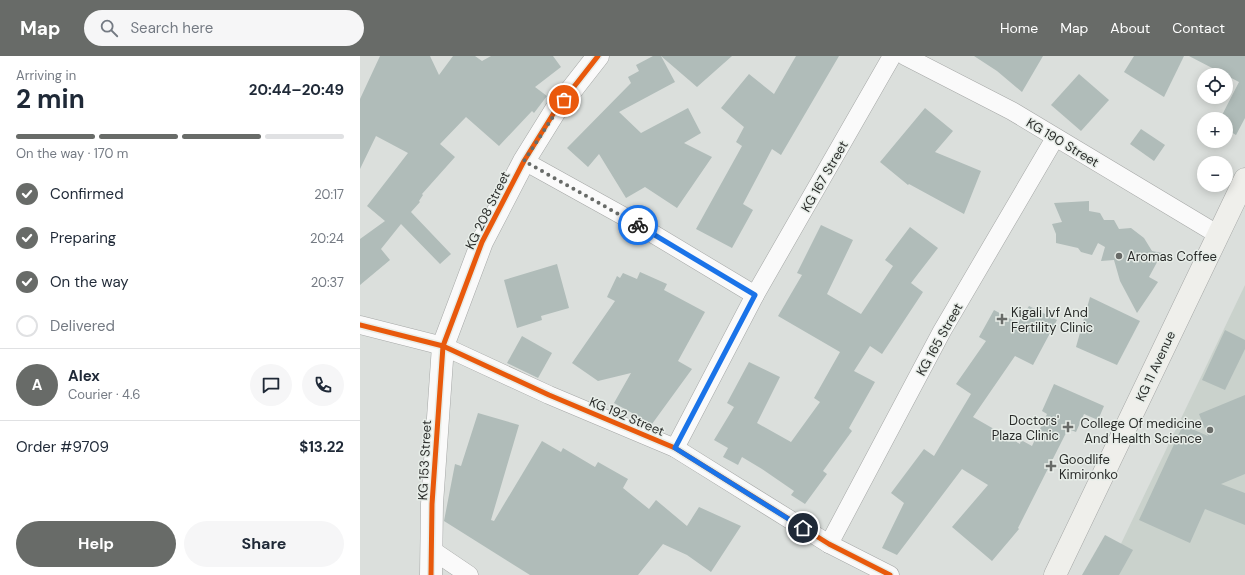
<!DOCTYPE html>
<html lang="en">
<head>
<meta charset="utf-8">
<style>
  :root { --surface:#fff; --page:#f6f6f7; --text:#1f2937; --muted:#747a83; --line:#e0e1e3; --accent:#686b68 }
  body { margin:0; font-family:"DM Sans",sans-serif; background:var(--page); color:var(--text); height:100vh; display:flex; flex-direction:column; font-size:15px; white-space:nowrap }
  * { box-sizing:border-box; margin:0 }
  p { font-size:13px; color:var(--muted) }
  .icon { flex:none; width:22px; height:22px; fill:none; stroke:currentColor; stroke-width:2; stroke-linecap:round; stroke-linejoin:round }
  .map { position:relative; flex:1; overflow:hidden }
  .side { display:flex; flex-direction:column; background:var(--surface); width:360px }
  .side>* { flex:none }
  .tools { position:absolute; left:837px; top:12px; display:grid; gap:8px }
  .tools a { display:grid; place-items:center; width:36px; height:36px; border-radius:50%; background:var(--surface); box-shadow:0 2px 10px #0003; font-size:20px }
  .pin { position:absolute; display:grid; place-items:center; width:34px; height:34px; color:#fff; margin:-17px; border:2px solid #fff; border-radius:50%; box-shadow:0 1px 4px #0007 }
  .courier { position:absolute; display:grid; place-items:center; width:40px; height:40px; margin:-20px; border:3px solid #1a73e8; border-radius:50%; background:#fff; color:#222; box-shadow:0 1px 5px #0007 }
  .headline em { font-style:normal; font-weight:700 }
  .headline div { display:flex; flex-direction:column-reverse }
  .headline { display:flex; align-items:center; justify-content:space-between; height:68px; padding:0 16px }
  h1 { font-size:26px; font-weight:700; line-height:30px }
  .bar { display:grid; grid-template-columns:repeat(4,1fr); gap:6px 4px; align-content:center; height:48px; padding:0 16px }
  .bar i { height:5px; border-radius:3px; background:var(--line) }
  .bar .active { background:var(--accent) }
  .bar p { grid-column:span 4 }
  .line { display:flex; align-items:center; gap:10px; padding:0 16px; border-top:1px solid var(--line) }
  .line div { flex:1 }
  .round { display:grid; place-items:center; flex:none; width:42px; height:42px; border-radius:21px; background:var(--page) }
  ol { padding:0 16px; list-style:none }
  li { display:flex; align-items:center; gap:12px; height:44px }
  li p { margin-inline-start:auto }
  li .icon { padding:4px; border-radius:50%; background:var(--accent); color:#fff; stroke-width:4 }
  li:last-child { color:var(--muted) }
  li i { width:22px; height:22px; border:2px solid var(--line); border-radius:50% }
  .button { display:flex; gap:8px; margin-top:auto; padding:8px 16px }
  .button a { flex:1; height:46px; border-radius:24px; background:var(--accent); color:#fff; font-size:16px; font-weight:700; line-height:46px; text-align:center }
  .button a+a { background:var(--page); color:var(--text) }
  header { display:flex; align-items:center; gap:24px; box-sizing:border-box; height:56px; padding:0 20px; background:var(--accent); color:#fff }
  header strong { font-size:19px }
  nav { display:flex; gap:22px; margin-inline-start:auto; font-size:14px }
  .search { width:280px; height:36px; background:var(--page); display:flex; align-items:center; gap:10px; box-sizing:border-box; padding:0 14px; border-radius:22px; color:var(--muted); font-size:15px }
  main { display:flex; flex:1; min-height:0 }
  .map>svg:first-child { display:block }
  .built { fill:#cad2cc }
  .building { fill:#b0bcb9 }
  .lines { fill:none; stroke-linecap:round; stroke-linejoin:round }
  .minor-casing { stroke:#a5a7a6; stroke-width:19 }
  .tertiary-casing { stroke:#a5a7a6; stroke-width:23 }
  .secondary-casing { stroke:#a5a7a6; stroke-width:23 }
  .minor { stroke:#fafafa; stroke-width:18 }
  .tertiary { stroke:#fafafa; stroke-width:22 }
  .secondary { stroke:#efefeb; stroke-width:22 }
  .cycleway-casing { stroke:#e7ede8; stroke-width:8 }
  .cycleway { stroke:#e8590c; stroke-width:5 }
  .done { stroke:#686b68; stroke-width:4; stroke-dasharray:0 7.2 }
  .route { stroke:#1a73e8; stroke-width:5 }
  .poi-dot { fill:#686b68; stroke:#e7ede8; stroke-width:1.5 }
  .labels { text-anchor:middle; stroke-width:3; stroke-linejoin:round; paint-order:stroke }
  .street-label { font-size:13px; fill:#2a2c2a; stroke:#e7ede8 }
  .poi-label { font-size:13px; fill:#2a2c2a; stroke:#e7ede8; text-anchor:start }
</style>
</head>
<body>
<header>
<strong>Map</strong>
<div class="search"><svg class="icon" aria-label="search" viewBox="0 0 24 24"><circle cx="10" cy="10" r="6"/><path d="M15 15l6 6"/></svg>Search here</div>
<nav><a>Home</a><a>Map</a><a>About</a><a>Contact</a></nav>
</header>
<main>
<section class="side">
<div class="headline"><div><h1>2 min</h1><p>Arriving in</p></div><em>20:44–20:49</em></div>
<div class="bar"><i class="active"></i><i class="active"></i><i class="active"></i><i></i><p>On the way · 170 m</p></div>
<ol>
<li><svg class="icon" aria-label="check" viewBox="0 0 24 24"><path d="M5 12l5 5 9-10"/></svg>Confirmed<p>20:17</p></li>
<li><svg class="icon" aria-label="check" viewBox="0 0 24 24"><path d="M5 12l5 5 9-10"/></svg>Preparing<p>20:24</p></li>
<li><svg class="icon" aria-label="check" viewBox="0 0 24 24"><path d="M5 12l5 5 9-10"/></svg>On the way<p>20:37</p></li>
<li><i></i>Delivered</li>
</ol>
<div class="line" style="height:72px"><b class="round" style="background:var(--accent);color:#fff">A</b><div><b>Alex</b><p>Courier · 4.6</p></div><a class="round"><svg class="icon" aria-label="chat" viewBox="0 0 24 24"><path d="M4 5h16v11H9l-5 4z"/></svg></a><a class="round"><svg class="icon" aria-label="phone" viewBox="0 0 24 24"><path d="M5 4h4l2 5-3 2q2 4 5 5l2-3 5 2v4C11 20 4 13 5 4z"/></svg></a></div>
<div class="line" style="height:52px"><div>Order #9709</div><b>$13.22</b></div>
<div class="button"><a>Help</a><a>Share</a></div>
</section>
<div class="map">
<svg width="885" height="519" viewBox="0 0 885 519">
  <rect width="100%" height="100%" fill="#dbdfdc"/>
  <polygon class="built" points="885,229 885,519 746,519"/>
  <g class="building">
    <polygon points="20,0 70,0 79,19 93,0 115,0 122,5 131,0 193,0 201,11 175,31 187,40 174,57 172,55 139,90 106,61 80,88 95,101 62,138 63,139 59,145 60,146 51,156 91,198 80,208 41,168 21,193 30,204 0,229 0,183 25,165 7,150 48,97 16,80 0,113 0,43"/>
    <polygon points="293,0 301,0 315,26 259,56 281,77 328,52 341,77 324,87 352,101 317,152 285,131 266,142 239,98 228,111 207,92 271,27 268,21 279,15 276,9"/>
    <polygon points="301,0 372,0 337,31"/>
    <polygon points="436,0 479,0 421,99 412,93 383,148 393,154 372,192 336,173 382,90 376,86 384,71 361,52 389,18 414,38"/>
    <polygon points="614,0 683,0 662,36 637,15"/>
    <polygon points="774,0 824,0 804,41 764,16"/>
    <polygon points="829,0 885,0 885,62 876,79 866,73 866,63 860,63 879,26"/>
    <polygon points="719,18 749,44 721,75 691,49"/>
    <polygon points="565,52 593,75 575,96 621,115 604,158 549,128 548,129 520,106"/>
    <polygon points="781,73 805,89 794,105 770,88"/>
    <polygon points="729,145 729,155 740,157 744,164 754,164 759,173 771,172 784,182 792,195 802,197 789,221 798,226 777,257 760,225 754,204 741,205 745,191 738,187 732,199 721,196 718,192 696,187 696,178 692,168 702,166 694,147"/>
    <polygon points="461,169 493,184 467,238 501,258 533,210 525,204 550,171 578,192 551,227 563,236 522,298 510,290 494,315 515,326 489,372 492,375 463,415 467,418 445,448 431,439 434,435 402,413 382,401 378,409 363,401 368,392 354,384 374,351 367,347 389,306 420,321 397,367 431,386 460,346 454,342 480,296 418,260 442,219 437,217"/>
    <polygon points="197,208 209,252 181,260 182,264 157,272 144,224"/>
    <polygon points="280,216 307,228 304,234 345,256 318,305 332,313 292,368 254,347 271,317 238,325 212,307 255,245 247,241 257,220 260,222 263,217 277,223"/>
    <polygon points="730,241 780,265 757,309 716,291"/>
    <polygon points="669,250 697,264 673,309 655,300 613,361 660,388 661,384 672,390 687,358 682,355 694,328 744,350 738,364 724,358 716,376 708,373 658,472 659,473 632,505 592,471 628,429 602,413 537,499 522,492 544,447 531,437 564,393 574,400 611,338 596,328 626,285 619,281 634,254 658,267"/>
    <polygon points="865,274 885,284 885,293 865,334 842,324"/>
    <polygon points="162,280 192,297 178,322 147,307"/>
    <polygon points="885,339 885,418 861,428 885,437 885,469 845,453 830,487 779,464 823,369 848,380 839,358"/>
    <polygon points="118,357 159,369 131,464 134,465 182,385 201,396 203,392 235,411 238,406 268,423 263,432 289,453 296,444 327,470 339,451 381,470 351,516 327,499 303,488 278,519 170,519 84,465 95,408 101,410"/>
    <polygon points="745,479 773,494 759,519 722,519"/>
  </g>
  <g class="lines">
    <g class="minor-casing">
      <g id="minor">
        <polyline points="545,0 652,55 857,178"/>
        <polyline points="164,105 265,161 395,239"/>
        <polyline points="0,269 83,290 189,339 315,392 469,488 530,519"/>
        <polyline points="315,392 395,239 532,0"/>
        <polyline points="469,488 582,275 695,82"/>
        <polyline points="72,494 109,519"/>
      </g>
    </g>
    <g class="tertiary-casing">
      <polyline id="tertiary" points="71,519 72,448 83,290 122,186 164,105 195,55 238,0"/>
    </g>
    <g class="secondary-casing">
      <polyline id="secondary" points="695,519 885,123"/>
    </g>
    <use href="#minor" class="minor"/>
    <use href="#tertiary" class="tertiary"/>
    <use href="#secondary" class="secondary"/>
    <g class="cycleway-casing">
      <g id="cycleway">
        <polyline points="0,269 83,290 189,339 315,392 469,488 530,519"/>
        <polyline points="71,519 72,448 83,290 122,186 164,105 195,55 238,0"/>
      </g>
    </g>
    <use href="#cycleway" class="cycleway"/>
  </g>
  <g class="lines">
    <polyline class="done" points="204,44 164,105 278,169"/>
    <polyline class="route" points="278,169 395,239 315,392 443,472"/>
  </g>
  <g class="poi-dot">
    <circle cx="759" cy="200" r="4"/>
    <path d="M640 257h4v4h4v4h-4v4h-4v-4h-4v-4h4z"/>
    <path d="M706 365h4v4h4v4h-4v4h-4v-4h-4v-4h4z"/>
    <circle cx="850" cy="374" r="4"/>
    <path d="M689 404h4v4h4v4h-4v4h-4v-4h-4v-4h4z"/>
  </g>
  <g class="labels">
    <g class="street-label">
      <text transform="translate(703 86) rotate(31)" y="5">KG 190 Street</text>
      <text transform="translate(464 120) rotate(-60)" y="5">KG 167 Street</text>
      <text transform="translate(127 154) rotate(-64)" y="5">KG 208 Street</text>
      <text transform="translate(579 283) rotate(-61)" y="5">KG 165 Street</text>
      <text transform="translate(795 310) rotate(-65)" y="5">KG 11 Avenue</text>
      <text transform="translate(267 360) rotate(23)" y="5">KG 192 Street</text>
      <text transform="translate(64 404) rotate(-87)" y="5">KG 153 Street</text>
    </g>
    <g class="poi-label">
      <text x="767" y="205">Aromas Coffee</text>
      <text x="651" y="261">Kigali Ivf And<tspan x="651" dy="15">Fertility Clinic</tspan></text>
      <text x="699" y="369" text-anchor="end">Doctors'<tspan x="699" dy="15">Plaza Clinic</tspan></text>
      <text x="842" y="372" text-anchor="end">College Of medicine<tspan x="842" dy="15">And Health Science</tspan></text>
      <text x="699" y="408">Goodlife<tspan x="699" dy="15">Kimironko</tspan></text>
    </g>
  </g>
</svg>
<div class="tools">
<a><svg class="icon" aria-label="locate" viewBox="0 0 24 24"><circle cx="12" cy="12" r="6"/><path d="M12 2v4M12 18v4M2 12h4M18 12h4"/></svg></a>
<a>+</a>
<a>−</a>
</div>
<div class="pin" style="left:204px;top:44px;background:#ea580c"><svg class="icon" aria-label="bag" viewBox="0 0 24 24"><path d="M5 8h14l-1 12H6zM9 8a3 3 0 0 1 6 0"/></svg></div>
<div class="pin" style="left:443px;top:472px;background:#1f2937"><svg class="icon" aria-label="home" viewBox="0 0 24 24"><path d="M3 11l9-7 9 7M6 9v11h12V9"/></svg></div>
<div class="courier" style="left:278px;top:169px"><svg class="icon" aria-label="bike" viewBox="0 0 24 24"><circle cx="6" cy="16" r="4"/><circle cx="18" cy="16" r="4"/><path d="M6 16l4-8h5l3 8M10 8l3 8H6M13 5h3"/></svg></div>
</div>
</main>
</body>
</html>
